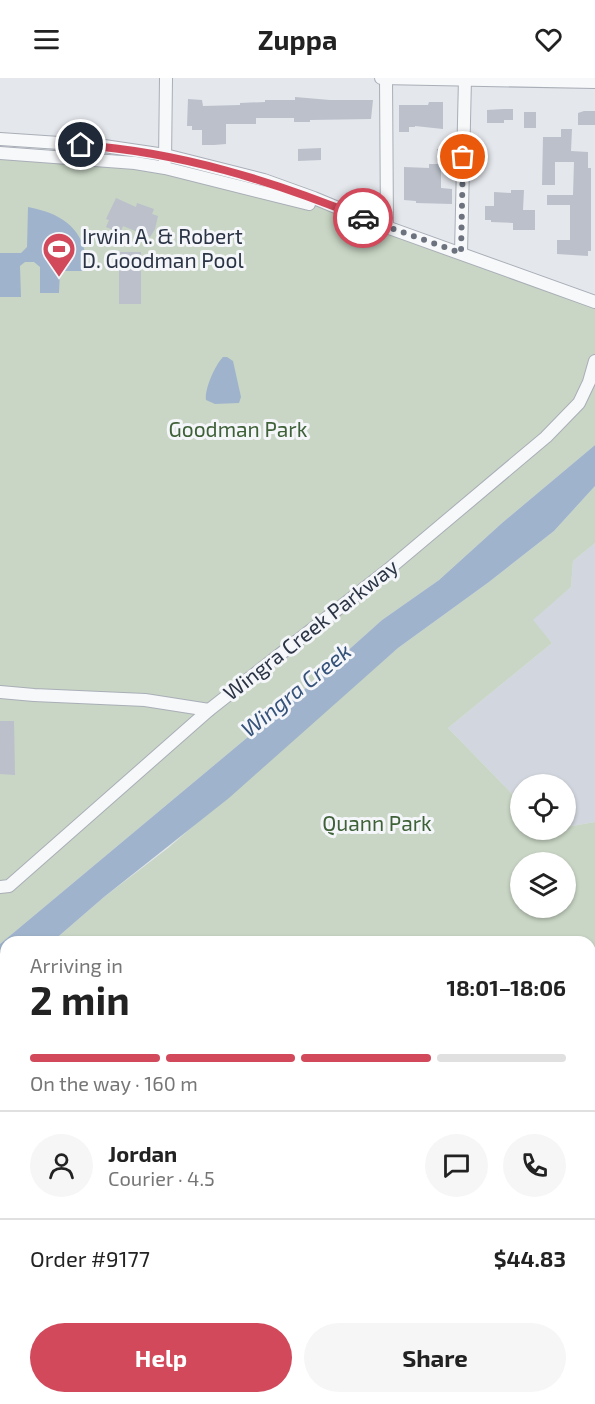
<!DOCTYPE html>
<html lang="en">
<head>
<meta charset="utf-8">
<style>
  :root { --surface:#fff; --page:#f6f6f6; --text:#222; --muted:#767676; --line:#e0e0e0; --accent:#d1495b }
  body { margin:0; font-family:"Exo 2",sans-serif; background:var(--page); color:var(--text); height:100vh; display:flex; flex-direction:column; font-size:22px; white-space:nowrap }
  * { box-sizing:border-box; margin:0 }
  p { font-size:20px; color:var(--muted) }
  .icon { flex:none; width:33px; height:33px; fill:none; stroke:currentColor; stroke-width:2; stroke-linecap:round; stroke-linejoin:round }
  .map { position:relative; flex:1; overflow:hidden }
  .sheet { position:absolute; left:0px; top:858px; width:596px; height:468px; display:flex; flex-direction:column; background:var(--surface); border-radius:18px 18px 0 0; box-shadow:0 2px 4px #0004 }
  .sheet>* { flex:none }
  .controls { position:absolute; left:510px; top:696px; display:grid; gap:12px }
  .controls a { display:grid; place-items:center; width:66px; height:66px; border-radius:50%; background:var(--surface); box-shadow:0 2px 4px #0004; font-size:30px }
  .pin { position:absolute; display:grid; place-items:center; width:51px; height:51px; color:#fff; margin:-26px; border:3px solid #fff; border-radius:50%; box-shadow:0 2px 6px #0007 }
  .courier { position:absolute; display:grid; place-items:center; width:60px; height:60px; margin:-30px; border:4px solid #d1495b; border-radius:50%; background:#fff; color:#222; box-shadow:0 2px 8px #0007 }
  .headline em { font-style:normal; font-weight:700 }
  .headline div { display:flex; flex-direction:column-reverse }
  .headline { display:flex; align-items:center; justify-content:space-between; height:102px; padding:0 30px }
  h1 { font-size:39px; font-weight:700; line-height:45px }
  .bar { display:grid; grid-template-columns:repeat(4,1fr); gap:9px 6px; align-content:center; height:72px; padding:0 30px }
  .bar i { height:8px; border-radius:4px; background:var(--line) }
  .bar .current { background:var(--accent) }
  .bar p { grid-column:span 4 }
  .line { display:flex; align-items:center; gap:15px; padding:0 30px; border-top:2px solid var(--line) }
  .line div { flex:1 }
  .round { display:grid; place-items:center; flex:none; width:63px; height:63px; border-radius:32px; background:var(--page) }
  .primary-button { display:flex; gap:12px; margin-top:auto; padding:12px 30px }
  .primary-button a { flex:1; height:69px; border-radius:36px; background:var(--accent); color:#fff; font-size:24px; font-weight:700; line-height:69px; text-align:center }
  .primary-button a+a { background:var(--page); color:var(--text) }
  header { display:flex; justify-content:space-between; align-items:center; height:78px; padding:0 30px; background:var(--surface); font-size:27px; font-weight:700 }
  .map>svg:first-child { display:block }
  .built { fill:#d2d6de }
  .green { fill:#c9d6c5; fill-rule:evenodd }
  .water { fill:#9fb4cc }
  .lines { fill:none; stroke-linecap:round; stroke-linejoin:round }
  .stream { stroke:#9fb4cc; stroke-width:4 }
  .building { fill:#bbc0ca }
  .minor-casing { stroke:#a9aeb7; stroke-width:14 }
  .minor { stroke:#f7f8fa; stroke-width:12 }
  .done { stroke:#6c737f; stroke-width:6; stroke-dasharray:0 10.8 }
  .route { stroke:#d1495b; stroke-width:8 }
  .labels { text-anchor:middle; stroke-width:6; stroke-linejoin:round; paint-order:stroke }
  .poi-label { font-size:21px; fill:#2b3445; stroke:#f4f6f9; text-anchor:start }
  .park-label { font-size:21px; fill:#3f6138; stroke:#f4f6f9 }
  .street-label { font-size:21px; fill:#2b3445; stroke:#f4f6f9 }
  .water-label { font-size:22px; font-style:italic; fill:#34527a; stroke:#f4f6f9 }
</style>
</head>
<body>
<header><svg class="icon" aria-label="menu" viewBox="0 0 24 24"><path d="M4 6h16M4 12h16M4 18h16"/></svg>Zuppa<svg class="icon" aria-label="heart" viewBox="0 0 24 24"><path d="M12 20l-8-8c-3-5 5-10 8-4 3-6 11-1 8 4z"/></svg></header>
<div class="map">
<svg width="595" height="1326" viewBox="0 0 595 1326">
  <rect width="100%" height="100%" fill="#e4e7ec"/>
  <polygon class="built" points="595,465 595,744 566,749 566,706 520,706 520,724 448,650 552,565 532,542 571,509 573,483"/>
  <g class="green">
    <polygon points="0,75 135,85 284,119 367,142 595,224 595,367 502,445 439,502 382,542 297,618 0,866"/>
    <path d="M595 408V465L573 483 571 509 533 542 552 565 448 650 520 724V752H566V749L595 744V1183L590 1185V864H52L104 819 168 770 398 570 489 504 554 453ZM520 784H566V830H520Z"/>
    <polygon points="6,904 6,1320 423,1320 419,1326 0,1326 0,909"/>
    <polygon points="595,1215 595,1326 461,1326 467,1320 590,1320 590,1218"/>
  </g>
  <g class="water">
    <path d="M28 129C65 136 87 153 87 193H60L59 215H40V189L34 184H25L20 188 21 219H0V175H21L27 169Z"/>
    <path d="M223 279H227L233 283 241 319 239 325 215 326 206 322C204 312 215 287 223 279Z"/>
    <polygon points="595,367 595,408 554,453 489,504 398,570 229,720 104,819 52,864 6,864 6,904 0,909 0,866 297,618 382,542 439,502 502,445"/>
  </g>
  <g class="lines">
    <polyline class="stream" points="593,1321 590,1298 595,1272"/>
  </g>
  <g class="building">
    <polygon points="295,19 330,22 373,22 371,41 310,42 310,44 294,44 294,40 256,40 256,46 226,46 226,66 214,67 202,67 202,52 192,52 192,48 187,48 188,21 202,22 203,28 240,27 240,25 265,24 265,22 295,22"/>
    <polygon points="429,24 443,24 443,51 415,48 415,49 409,49 409,54 399,54 399,27 428,27"/>
    <polygon points="504,31 513,31 513,42 504,42 504,45 487,45 487,32"/>
    <polygon points="584,33 595,33 595,47 578,47 578,35"/>
    <rect x="524" y="34" width="12" height="16"/>
    <polygon points="561,51 572,51 571,73 588,74 588,90 591,90 591,173 588,173 588,178 557,176 557,162 570,162 570,127 547,127 547,117 573,117 574,84 555,84 555,107 542,107 543,59 561,59"/>
    <polygon points="321,70 321,82 298,83 298,71"/>
    <polygon points="437,71 449,71 449,84 437,83"/>
    <polygon points="429,86 441,86 441,110 452,111 452,126 416,125 416,123 404,122 404,89 429,90"/>
    <polygon points="511,112 524,112 523,132 535,132 535,152 513,152 513,145 491,144 491,142 485,142 485,128 494,128 494,114 511,115"/>
    <polygon points="116,120 136,129 137,125 154,131 152,136 158,138 155,151 150,159 123,148 120,155 106,149 109,142 106,141"/>
    <rect x="119" y="174" width="22" height="52"/>
    <polygon points="0,643 14,643 15,697 0,696"/>
  </g>
  <g class="lines">
    <g class="minor-casing">
      <g id="minor">
        <polyline points="381,0 595,4"/>
        <polyline points="386,0 387,149"/>
        <polyline points="0,61 104,68 165,77 264,102 314,120 367,142 595,224"/>
        <polyline points="0,75 135,85 165,90 309,126"/>
        <polyline points="165,83 166,0"/>
        <polyline points="461,175 465,0"/>
        <polyline points="0,614 34,617 145,622 209,632"/>
        <polyline points="0,809 9,808 209,632 389,491 546,359 579,325 589,304 595,283"/>
        <polyline points="590,1213 595,1210"/>
        <polyline points="496,1320 500,1326"/>
        <polyline points="208,1324 208,1326"/>
        <polyline points="456,1326 461,1320"/>
      </g>
    </g>
    <use href="#minor" class="minor"/>
  </g>
  <g class="lines">
    <polyline class="done" points="363,140 461,175 463,79"/>
    <path class="route" d="M81 67C179 74 273 103 363 140"/>
  </g>
  <defs>
    <g id="stadium-pin" transform="scale(1.725)"><path d="M0 17L-7.5 6A9.5 9.5 0 1 1 7.5 6Z" fill="#d1495b" stroke="#f4f6f9"/><path d="M0-5a6.5 5 0 1 0 0 10a6.5 5 0 1 0 0-10ZM-3.5-1.8h7v3.6h-7Z" fill="#fff"/></g>
  </defs>
  <g fill-rule="evenodd">
    <use href="#stadium-pin" x="59" y="171"/>
  </g>
  <g class="labels">
    <g class="poi-label">
      <text x="82" y="166">Irwin A. &amp; Robert<tspan x="82" dy="24">D. Goodman Pool</tspan></text>
    </g>
    <g class="park-label">
      <text x="238" y="359">Goodman Park</text>
      <text x="377" y="753">Quann Park</text>
    </g>
    <g class="street-label">
      <text transform="translate(311 552) rotate(-38)" y="7">Wingra Creek Parkway</text>
    </g>
    <g class="water-label">
      <text transform="translate(296 612) rotate(-39)" y="8">Wingra Creek</text>
    </g>
  </g>
</svg>
<div class="controls">
<a><svg class="icon" aria-label="locate" viewBox="0 0 24 24"><circle cx="12" cy="12" r="6"/><path d="M12 2v4M12 18v4M2 12h4M18 12h4"/></svg></a>
<a><svg class="icon" aria-label="layers" viewBox="0 0 24 24"><path d="M12 4l9 5-9 5-9-5zM3 14l9 5 9-5"/></svg></a>
</div>
<div class="pin" style="left:463px;top:79px;background:#ea580c"><svg class="icon" aria-label="bag" viewBox="0 0 24 24"><path d="M5 8h14l-1 12H6zM9 8a3 3 0 0 1 6 0"/></svg></div>
<div class="pin" style="left:81px;top:67px;background:#1f2937"><svg class="icon" aria-label="home" viewBox="0 0 24 24"><path d="M3 11l9-7 9 7M6 9v11h12V9"/></svg></div>
<div class="courier" style="left:363px;top:140px"><svg class="icon" aria-label="car" viewBox="0 0 24 24"><path d="M5 17H2v-5l4-1 3-4h7l3 4 3 1v5h-3M9 17h6M6 11h13"/><circle cx="7" cy="17" r="2"/><circle cx="17" cy="17" r="2"/></svg></div>
<section class="sheet">
<div class="headline"><div><h1>2 min</h1><p>Arriving in</p></div><em>18:01–18:06</em></div>
<div class="bar"><i class="current"></i><i class="current"></i><i class="current"></i><i></i><p>On the way · 160 m</p></div>
<div class="line" style="height:108px"><a class="round"><svg class="icon" aria-label="person" viewBox="0 0 24 24"><circle cx="12" cy="8" r="4"/><path d="M4 21q1-7 8-7t8 7"/></svg></a><div><b>Jordan</b><p>Courier · 4.5</p></div><a class="round"><svg class="icon" aria-label="chat" viewBox="0 0 24 24"><path d="M4 5h16v11H9l-5 4z"/></svg></a><a class="round"><svg class="icon" aria-label="phone" viewBox="0 0 24 24"><path d="M5 4h4l2 5-3 2q2 4 5 5l2-3 5 2v4C11 20 4 13 5 4z"/></svg></a></div>
<div class="line" style="height:78px"><div>Order #9177</div><b>$44.83</b></div>
<div class="primary-button"><a>Help</a><a>Share</a></div>
</section>
</div>
</body>
</html>
